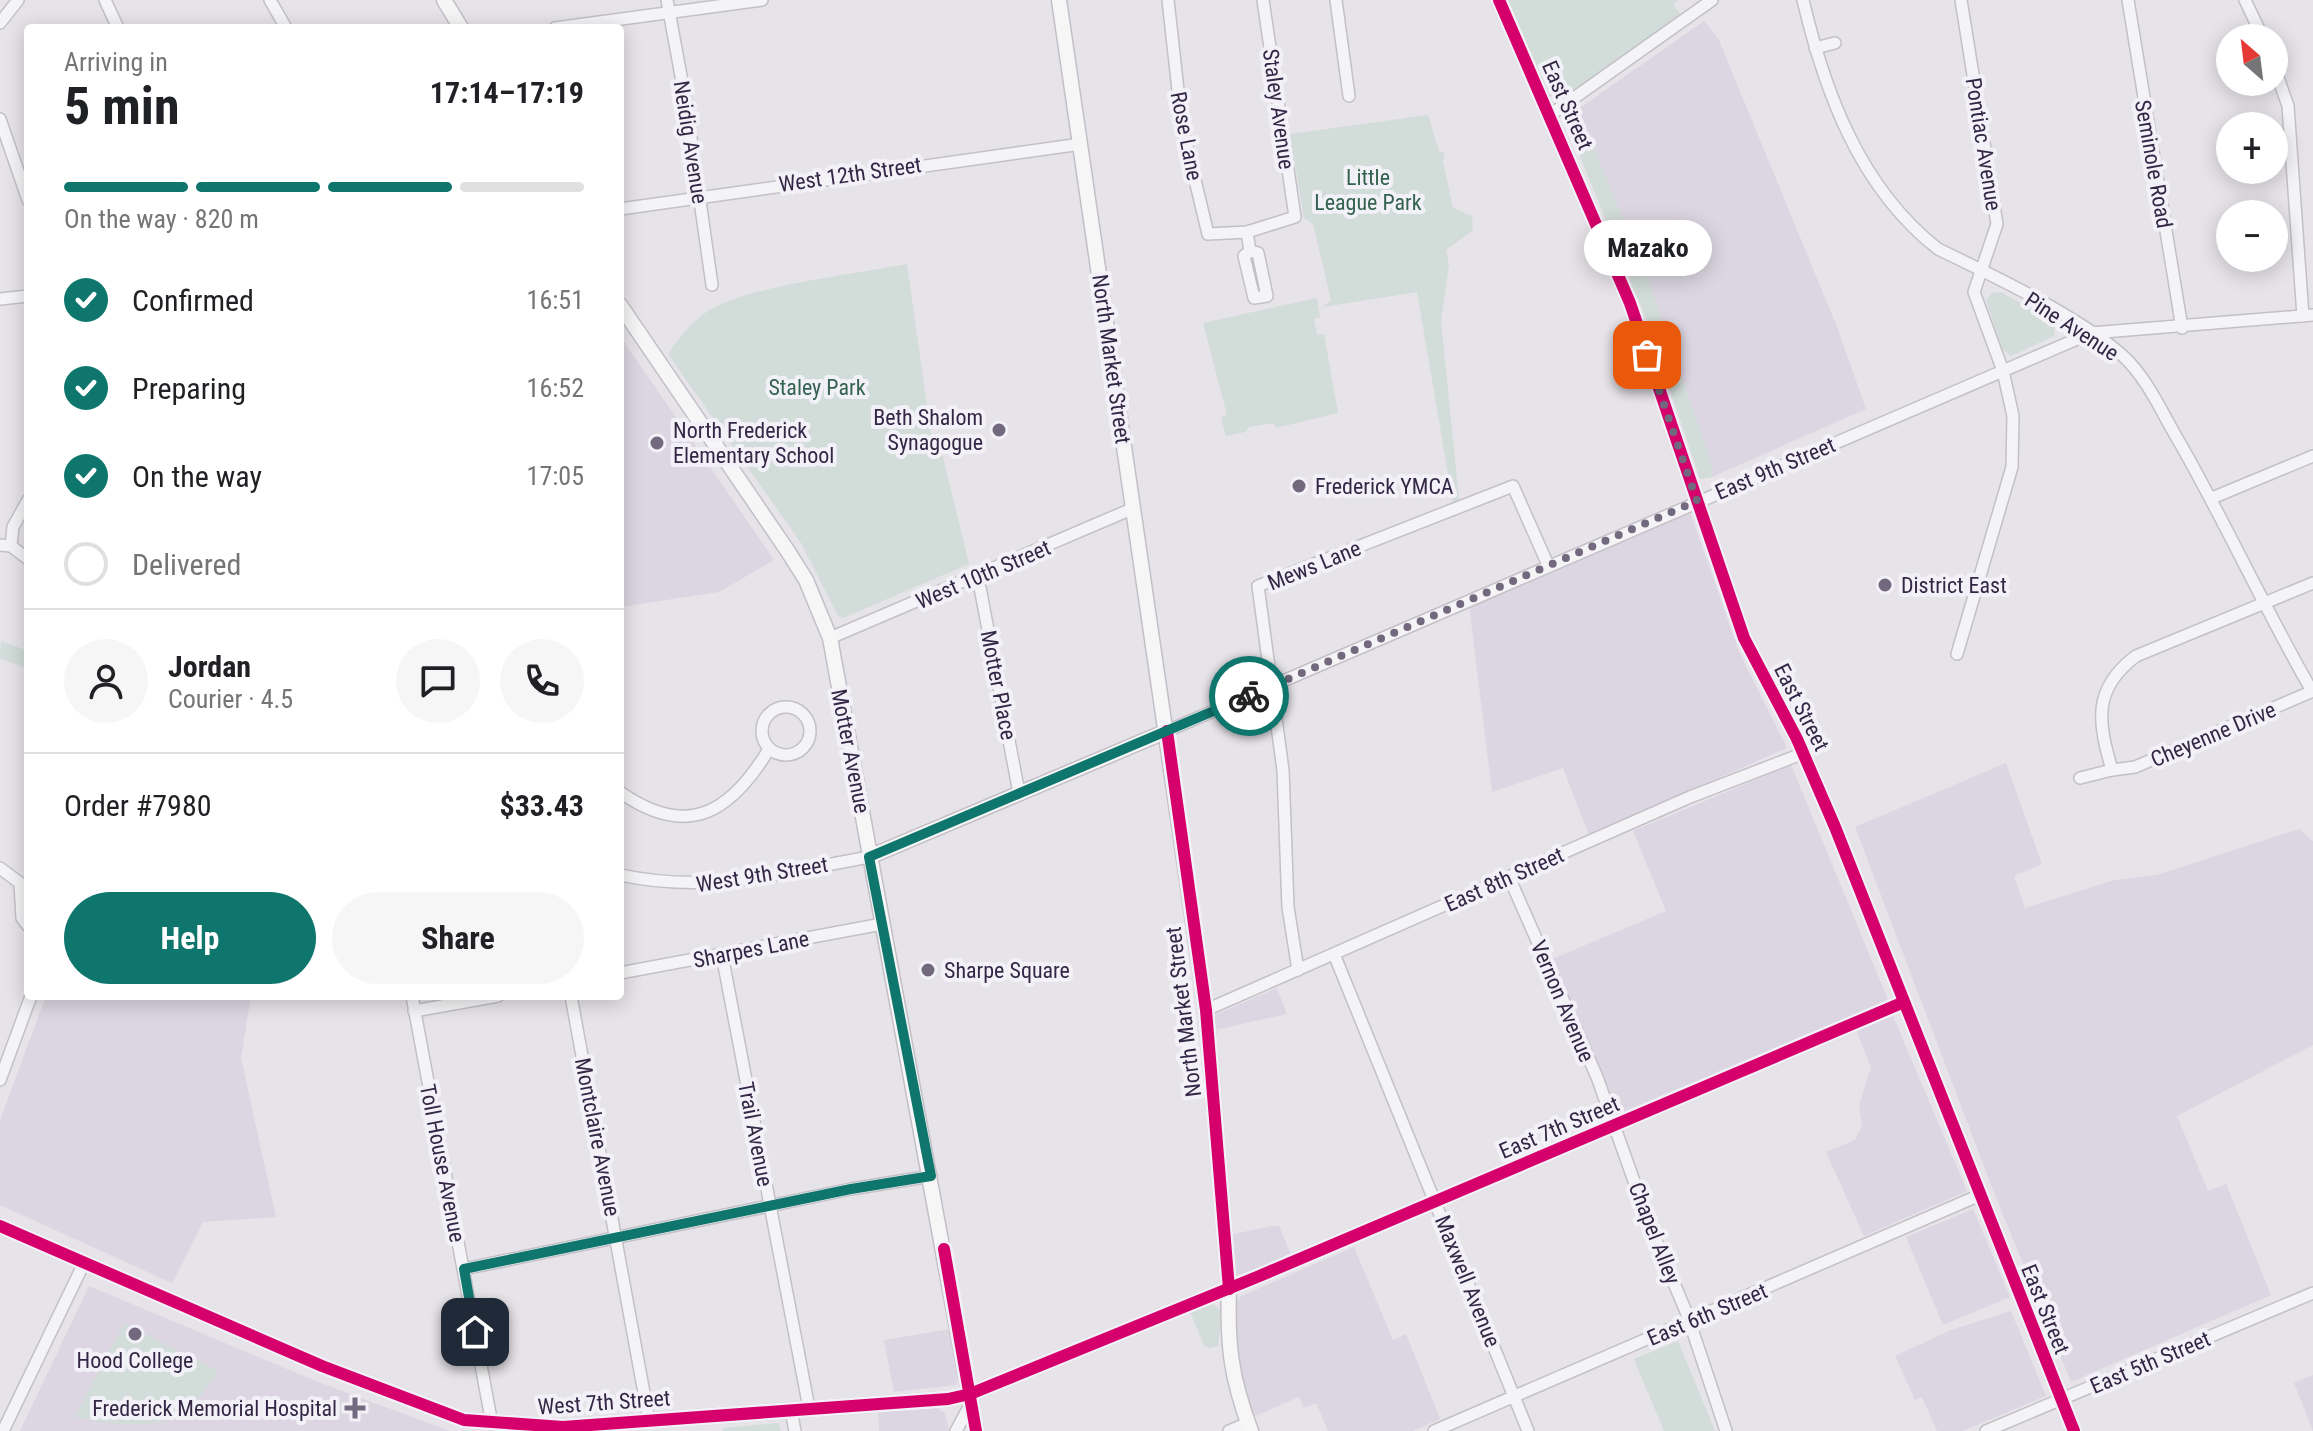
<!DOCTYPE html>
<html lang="en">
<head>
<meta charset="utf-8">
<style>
  :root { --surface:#fff; --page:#f6f6f6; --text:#202124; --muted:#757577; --line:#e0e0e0; --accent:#0f766e }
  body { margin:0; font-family:"Roboto Condensed",sans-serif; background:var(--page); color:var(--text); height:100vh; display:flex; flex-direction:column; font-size:30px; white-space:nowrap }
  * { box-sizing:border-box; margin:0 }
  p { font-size:26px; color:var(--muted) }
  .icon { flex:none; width:44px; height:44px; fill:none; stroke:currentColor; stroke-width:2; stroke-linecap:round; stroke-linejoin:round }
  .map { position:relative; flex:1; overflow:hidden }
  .sheet { position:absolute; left:24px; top:24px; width:600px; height:976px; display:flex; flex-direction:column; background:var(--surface); border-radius:8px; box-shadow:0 4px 20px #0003 }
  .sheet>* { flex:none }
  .needle { width:52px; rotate:332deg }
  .tools { position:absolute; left:2216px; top:24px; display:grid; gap:16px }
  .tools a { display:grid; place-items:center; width:72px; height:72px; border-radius:50%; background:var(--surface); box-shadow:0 4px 20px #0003; font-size:40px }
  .pin { position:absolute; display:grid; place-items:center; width:68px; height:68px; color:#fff; margin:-34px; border-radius:16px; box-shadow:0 4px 12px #0006 }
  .courier { position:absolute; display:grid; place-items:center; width:80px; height:80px; margin:-40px; border:6px solid #0f766e; border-radius:50%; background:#fff; color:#222; box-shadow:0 2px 10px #0007 }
  .bubble { position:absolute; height:56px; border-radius:28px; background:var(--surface); box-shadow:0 4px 20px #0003; font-size:26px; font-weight:700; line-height:56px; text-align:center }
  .overview em { font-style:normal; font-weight:700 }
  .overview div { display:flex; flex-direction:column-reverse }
  .overview { display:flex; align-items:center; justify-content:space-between; height:136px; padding:0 40px }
  h1 { font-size:52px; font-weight:700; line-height:60px }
  .bar { display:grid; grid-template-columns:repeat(4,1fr); gap:12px 8px; align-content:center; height:96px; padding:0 40px }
  .bar i { height:10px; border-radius:6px; background:var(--line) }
  .bar .selected { background:var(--accent) }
  .bar p { grid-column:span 4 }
  .line { display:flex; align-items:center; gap:20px; padding:0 40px; border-top:2px solid var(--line) }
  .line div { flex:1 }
  .round { display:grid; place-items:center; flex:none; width:84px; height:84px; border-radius:42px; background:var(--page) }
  ol { padding:0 40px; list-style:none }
  li { display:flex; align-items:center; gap:24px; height:88px }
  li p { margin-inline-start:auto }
  li .icon { padding:8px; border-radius:50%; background:var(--accent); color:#fff; stroke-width:4 }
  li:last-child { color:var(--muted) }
  li i { width:44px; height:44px; border:4px solid var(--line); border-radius:50% }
  .action { display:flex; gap:16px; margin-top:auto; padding:16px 40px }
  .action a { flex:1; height:92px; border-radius:48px; background:var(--accent); color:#fff; font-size:32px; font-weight:700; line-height:92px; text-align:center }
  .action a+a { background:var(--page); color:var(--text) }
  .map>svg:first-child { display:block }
  .built { fill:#dbd6e1 }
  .green { fill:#d2dcd9 }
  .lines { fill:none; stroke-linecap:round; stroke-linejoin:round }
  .minor-casing { stroke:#c3c0c7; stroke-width:14 }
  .major-casing { stroke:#c2bfc7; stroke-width:17 }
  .minor { stroke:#f4f3f5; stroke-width:11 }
  .major { stroke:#f7f6f7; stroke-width:14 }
  .cycleway-casing { stroke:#f3f1f8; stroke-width:17 }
  .cycleway { stroke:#d6006c; stroke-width:12 }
  .done { stroke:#72697e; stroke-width:8; stroke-dasharray:0 14.4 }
  .route { stroke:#0f766e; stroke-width:10 }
  .poi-dot { fill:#72697e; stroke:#f3f1f8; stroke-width:3 }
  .labels { text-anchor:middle; stroke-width:8; stroke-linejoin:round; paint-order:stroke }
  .street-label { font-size:22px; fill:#332745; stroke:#f3f1f8 }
  .park-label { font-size:22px; fill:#33624e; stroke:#f3f1f8 }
  .poi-label { font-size:22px; fill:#332745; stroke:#f3f1f8; text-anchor:start }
</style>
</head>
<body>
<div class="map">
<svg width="2313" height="1431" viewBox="0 0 2313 1431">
  <rect width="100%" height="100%" fill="#e6e3e9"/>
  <g class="built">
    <polygon points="1704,21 1718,38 1837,327 1866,409 1712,477 1713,467 1649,283 1580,114 1574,112"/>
    <polygon points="620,336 774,560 719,592 620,607"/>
    <polygon points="1690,512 1739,652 1787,748 1589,835 1563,768 1492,792 1469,605"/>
    <polygon points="2006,763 2042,864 2014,876 2025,908 2115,880 2157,875 2299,829 2313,841 2313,1045 2177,1116 2208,1191 2226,1184 2271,1295 2071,1382 1993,1190 1855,827"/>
    <polygon points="1791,765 1889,1002 1614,1115 1550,960 1666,911 1633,831"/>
    <polygon points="1277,988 1287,1014 1215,1030 1215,1015"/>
    <polygon points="46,996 251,996 241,1058 276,1217 203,1222 172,1283 0,1205 0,1120"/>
    <polygon points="1893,1016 1967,1191 1864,1236 1826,1152 1855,1140 1862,1126 1859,1106 1871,1067 1856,1030"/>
    <polygon points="1973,1209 2010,1297 1943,1325 1906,1237"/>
    <polygon points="1272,1226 1279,1226 1292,1257 1238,1282 1231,1276 1229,1235"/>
    <polygon points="1354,1247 1393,1340 1406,1334 1440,1419 1413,1431 1328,1431 1316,1403 1304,1408 1299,1397 1253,1417 1239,1369 1235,1304 1241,1296"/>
    <polygon points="89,1286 318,1382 450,1431 20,1431"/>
    <polygon points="2011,1311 2046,1396 1963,1431 1937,1431 1922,1397 1915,1400 1895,1356 1951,1330"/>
    <polygon points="950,1329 958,1376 956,1385 894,1392 884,1340"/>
    <polygon points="2313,1375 2313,1431 2294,1383"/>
    <polygon points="936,1408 945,1413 949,1431 879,1431 878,1412"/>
  </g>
  <g class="green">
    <polygon points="1503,0 1679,0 1673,4 1686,22 1571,101 1557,100 1546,94"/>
    <polygon points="1574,112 1580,114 1649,283 1713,467 1712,477 1700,479 1646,319 1566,122 1568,115"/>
    <polygon points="1428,115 1439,151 1445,153 1443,161 1453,208 1472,216 1473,230 1446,250 1449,265 1441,321 1459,499 1453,503 1417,292 1323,307 1331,300 1313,224 1304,218 1290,134"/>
    <path d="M907 264 933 448 941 449 969 564 843 618 838 616 801 543 668 354C678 339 690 324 705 313 744 286 856 274 907 264Z"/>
    <polygon points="2001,292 2055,323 2054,336 2011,356 2002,349 1986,300 1992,293"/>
    <polygon points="1317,298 1320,317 1314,319 1317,335 1324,334 1338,413 1276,428 1274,423 1249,427 1245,432 1226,436 1221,417 1227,415 1203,323"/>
    <polygon points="1,641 28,651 28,669 0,658"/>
    <polygon points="1209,1301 1222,1312 1218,1346 1209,1348 1204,1345 1189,1309"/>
    <path d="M124 1323 218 1371C184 1431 143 1431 75 1417Z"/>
    <polygon points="1678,1341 1715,1431 1664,1431 1634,1359"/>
    <polygon points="779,1423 781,1431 723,1431 723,1428"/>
  </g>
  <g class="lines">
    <g class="minor-casing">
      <g id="minor">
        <polyline points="105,0 118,28"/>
        <polyline points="270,0 286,28"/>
        <polyline points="667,0 686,103 712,285"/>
        <polyline points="1168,0 1182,126 1208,234 1247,232 1295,217 1263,0"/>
        <polyline points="1336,0 1349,96"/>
        <path d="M1803 0C1825 93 1860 188 1938 249 1992 275 2080 317 2123 356 2147 378 2161 411 2177 438 2225 521 2264 608 2312 691"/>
        <polyline points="2128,0 2182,328"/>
        <polyline points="2245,0 2263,38"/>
        <polyline points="0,23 18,0"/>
        <polyline points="555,28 762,0"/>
        <polyline points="1815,48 1835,43"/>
        <polyline points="2274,66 2288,106 2303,316"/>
        <polyline points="1550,115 1712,0"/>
        <polyline points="0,119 28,200"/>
        <polyline points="620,209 1081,144"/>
        <polyline points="1247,232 1250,251 1244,256 1254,298 1267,296 1258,253 1250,251"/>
        <polyline points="0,299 28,296"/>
        <polyline points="2212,498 2313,456"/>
        <polyline points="0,545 11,546 28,559"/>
        <polyline points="11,546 13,527 28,500"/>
        <polyline points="978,577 1019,793"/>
        <path d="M2313 583 2136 656C2092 689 2098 722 2112 770L2135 767 2313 691"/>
        <polyline points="830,638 1134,508"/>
        <polyline points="1957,654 2012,467 2013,416 2003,371 1974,292 1997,224 1961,0"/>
        <circle cx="786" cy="731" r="24"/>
        <polyline points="1167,731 2091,333 2313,315"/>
        <polyline points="2080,778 2112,770"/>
        <path d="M620 792C688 840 731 812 769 749"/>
        <polyline points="0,868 20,883 22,918 28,926"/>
        <path d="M620 875C711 894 780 873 869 857"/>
        <polyline points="1509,877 1597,1077 1651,1229 1687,1314 1726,1431"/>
        <polyline points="1334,954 1528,1431"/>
        <polyline points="722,955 809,1408"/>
        <polyline points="1298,970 1288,907 1283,770 1258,586 1513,486 1548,565"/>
        <polyline points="620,973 882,924"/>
        <polyline points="412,996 492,1424"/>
        <polyline points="571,996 649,1420"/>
        <polyline points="1206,1010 1690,797 1804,753"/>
        <polyline points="414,1011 498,996"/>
        <polyline points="0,1080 31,996"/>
        <polyline points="464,1269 851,1189 931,1176"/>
        <polyline points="791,1410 795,1431"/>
        <polyline points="3,1431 85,1261"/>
        <polyline points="956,1431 971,1403"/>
        <polyline points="1229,1431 1248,1423"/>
        <polyline points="1434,1431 1980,1195"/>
        <polyline points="1986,1431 2313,1293"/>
      </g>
    </g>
    <g class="major-casing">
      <g id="major">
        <polyline points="444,0 461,28"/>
        <path d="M1059 0 1206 1010 1229 1289C1227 1345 1231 1378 1251 1431"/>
        <polyline points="1499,0 1630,303 1744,638 1797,739 1835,827 2074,1431"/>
        <polyline points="620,305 787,550 806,580 830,638 976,1431"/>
        <polyline points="869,857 1167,731"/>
        <polyline points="0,1226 322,1366 464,1420 563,1427 948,1399 970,1394 1257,1277 1904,1002"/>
      </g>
    </g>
    <use href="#minor" class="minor"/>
    <use href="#major" class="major"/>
    <g class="cycleway-casing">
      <g id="cycleway">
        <polyline points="1499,0 1630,303 1744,638 1797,739 1835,827 2074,1431"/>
        <polyline points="1167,731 1206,1010 1229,1289"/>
        <polyline points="0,1226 322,1366 464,1420 563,1427 948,1399 970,1394 1257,1277 1904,1002"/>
        <polyline points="944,1249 976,1431"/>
      </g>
    </g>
    <use href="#cycleway" class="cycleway"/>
  </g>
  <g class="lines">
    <polyline class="done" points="1249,696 1697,501 1647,355"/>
    <polyline class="route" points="475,1332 464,1269 851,1189 931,1176 869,857 1249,696"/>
  </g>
  <g class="poi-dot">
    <circle cx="999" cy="430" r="8"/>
    <circle cx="657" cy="443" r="8"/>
    <circle cx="1299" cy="486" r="8"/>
    <circle cx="1885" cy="585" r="8"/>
    <circle cx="928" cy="970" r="8"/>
    <circle cx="135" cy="1334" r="8"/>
    <path d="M351 1396h8v8h8v8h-8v8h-8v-8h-8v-8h8z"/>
  </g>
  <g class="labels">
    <g class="street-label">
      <text transform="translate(1568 105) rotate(66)" y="8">East Street</text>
      <text transform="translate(1279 109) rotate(82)" y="8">Staley Avenue</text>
      <text transform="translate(1187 136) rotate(79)" y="8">Rose Lane</text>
      <text transform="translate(691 142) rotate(81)" y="8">Neidig Avenue</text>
      <text transform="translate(1984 144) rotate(81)" y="8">Pontiac Avenue</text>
      <text transform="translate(2154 164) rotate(80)" y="8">Seminole Road</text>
      <text transform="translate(850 174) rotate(-8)" y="8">West 12th Street</text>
      <text transform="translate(2072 326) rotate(33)" y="8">Pine Avenue</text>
      <text transform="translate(1112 359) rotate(82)" y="8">North Market Street</text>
      <text transform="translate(1775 468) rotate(-23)" y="8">East 9th Street</text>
      <text transform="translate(1314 565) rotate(-22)" y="8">Mews Lane</text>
      <text transform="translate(983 574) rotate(-23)" y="8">West 10th Street</text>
      <text transform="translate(999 685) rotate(79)" y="8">Motter Place</text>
      <text transform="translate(1802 707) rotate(63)" y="8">East Street</text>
      <text transform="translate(2213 734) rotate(-23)" y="8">Cheyenne Drive</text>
      <text transform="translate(851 751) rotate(79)" y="8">Motter Avenue</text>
      <text transform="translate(762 874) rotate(-9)" y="8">West 9th Street</text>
      <text transform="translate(1504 879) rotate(-24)" y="8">East 8th Street</text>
      <text transform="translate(751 949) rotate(-11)" y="8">Sharpes Lane</text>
      <text transform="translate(1563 1001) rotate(67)" y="8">Vernon Avenue</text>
      <text transform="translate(1183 1012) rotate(-97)" y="8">North Market Street</text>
      <text transform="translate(1559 1127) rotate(-23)" y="8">East 7th Street</text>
      <text transform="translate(756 1134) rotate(79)" y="8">Trail Avenue</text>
      <text transform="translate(598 1137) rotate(79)" y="8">Montclaire Avenue</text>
      <text transform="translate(443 1163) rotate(79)" y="8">Toll House Avenue</text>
      <text transform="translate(1655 1233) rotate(69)" y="8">Chapel Alley</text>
      <text transform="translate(1468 1281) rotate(68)" y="8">Maxwell Avenue</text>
      <text transform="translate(2046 1309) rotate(68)" y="8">East Street</text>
      <text transform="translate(1707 1314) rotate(-23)" y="8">East 6th Street</text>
      <text transform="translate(2150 1362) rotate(-23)" y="8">East 5th Street</text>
      <text transform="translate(604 1402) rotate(-4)" y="8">West 7th Street</text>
    </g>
    <g class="park-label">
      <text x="1368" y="185">Little<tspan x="1368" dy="25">League Park</tspan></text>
      <text x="817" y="395">Staley Park</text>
    </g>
    <g class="poi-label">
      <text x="983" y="425" text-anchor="end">Beth Shalom<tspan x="983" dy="25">Synagogue</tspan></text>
      <text x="673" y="438">North Frederick<tspan x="673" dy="25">Elementary School</tspan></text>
      <text x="1315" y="494">Frederick YMCA</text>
      <text x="1901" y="593">District East</text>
      <text x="944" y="978">Sharpe Square</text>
      <text x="135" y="1368" text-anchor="middle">Hood College</text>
      <text x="337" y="1416" text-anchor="end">Frederick Memorial Hospital</text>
    </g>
  </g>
</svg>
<div class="tools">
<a><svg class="needle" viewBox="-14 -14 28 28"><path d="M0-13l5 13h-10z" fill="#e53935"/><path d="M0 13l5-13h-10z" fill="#757577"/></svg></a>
<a>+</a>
<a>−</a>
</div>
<div class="pin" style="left:1647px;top:355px;background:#ea580c"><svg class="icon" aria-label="bag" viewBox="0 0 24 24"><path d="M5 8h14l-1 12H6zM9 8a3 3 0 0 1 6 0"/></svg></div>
<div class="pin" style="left:475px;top:1332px;background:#1f2937"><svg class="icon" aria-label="home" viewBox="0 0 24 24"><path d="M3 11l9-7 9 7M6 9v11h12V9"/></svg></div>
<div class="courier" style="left:1249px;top:696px"><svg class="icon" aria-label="bike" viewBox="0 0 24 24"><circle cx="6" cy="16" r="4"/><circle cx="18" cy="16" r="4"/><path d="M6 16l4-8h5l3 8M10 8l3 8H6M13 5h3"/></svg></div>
<div class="bubble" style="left:1584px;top:220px;width:128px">Mazako</div>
<section class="sheet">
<div class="overview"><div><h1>5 min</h1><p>Arriving in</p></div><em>17:14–17:19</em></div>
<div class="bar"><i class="selected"></i><i class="selected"></i><i class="selected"></i><i></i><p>On the way · 820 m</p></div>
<ol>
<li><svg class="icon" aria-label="check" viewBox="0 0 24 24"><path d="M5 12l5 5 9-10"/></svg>Confirmed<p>16:51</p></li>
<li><svg class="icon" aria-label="check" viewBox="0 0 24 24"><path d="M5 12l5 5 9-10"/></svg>Preparing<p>16:52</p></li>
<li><svg class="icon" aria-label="check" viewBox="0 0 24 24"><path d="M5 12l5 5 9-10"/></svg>On the way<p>17:05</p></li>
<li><i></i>Delivered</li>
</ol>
<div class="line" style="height:144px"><a class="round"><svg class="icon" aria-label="person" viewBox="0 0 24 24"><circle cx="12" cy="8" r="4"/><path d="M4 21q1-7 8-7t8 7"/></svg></a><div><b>Jordan</b><p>Courier · 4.5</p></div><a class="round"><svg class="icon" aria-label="chat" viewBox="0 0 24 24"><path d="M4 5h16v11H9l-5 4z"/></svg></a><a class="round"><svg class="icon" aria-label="phone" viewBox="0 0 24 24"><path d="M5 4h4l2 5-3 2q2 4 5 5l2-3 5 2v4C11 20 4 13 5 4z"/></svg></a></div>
<div class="line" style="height:104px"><div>Order #7980</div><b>$33.43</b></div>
<div class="action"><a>Help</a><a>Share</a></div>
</section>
</div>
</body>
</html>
